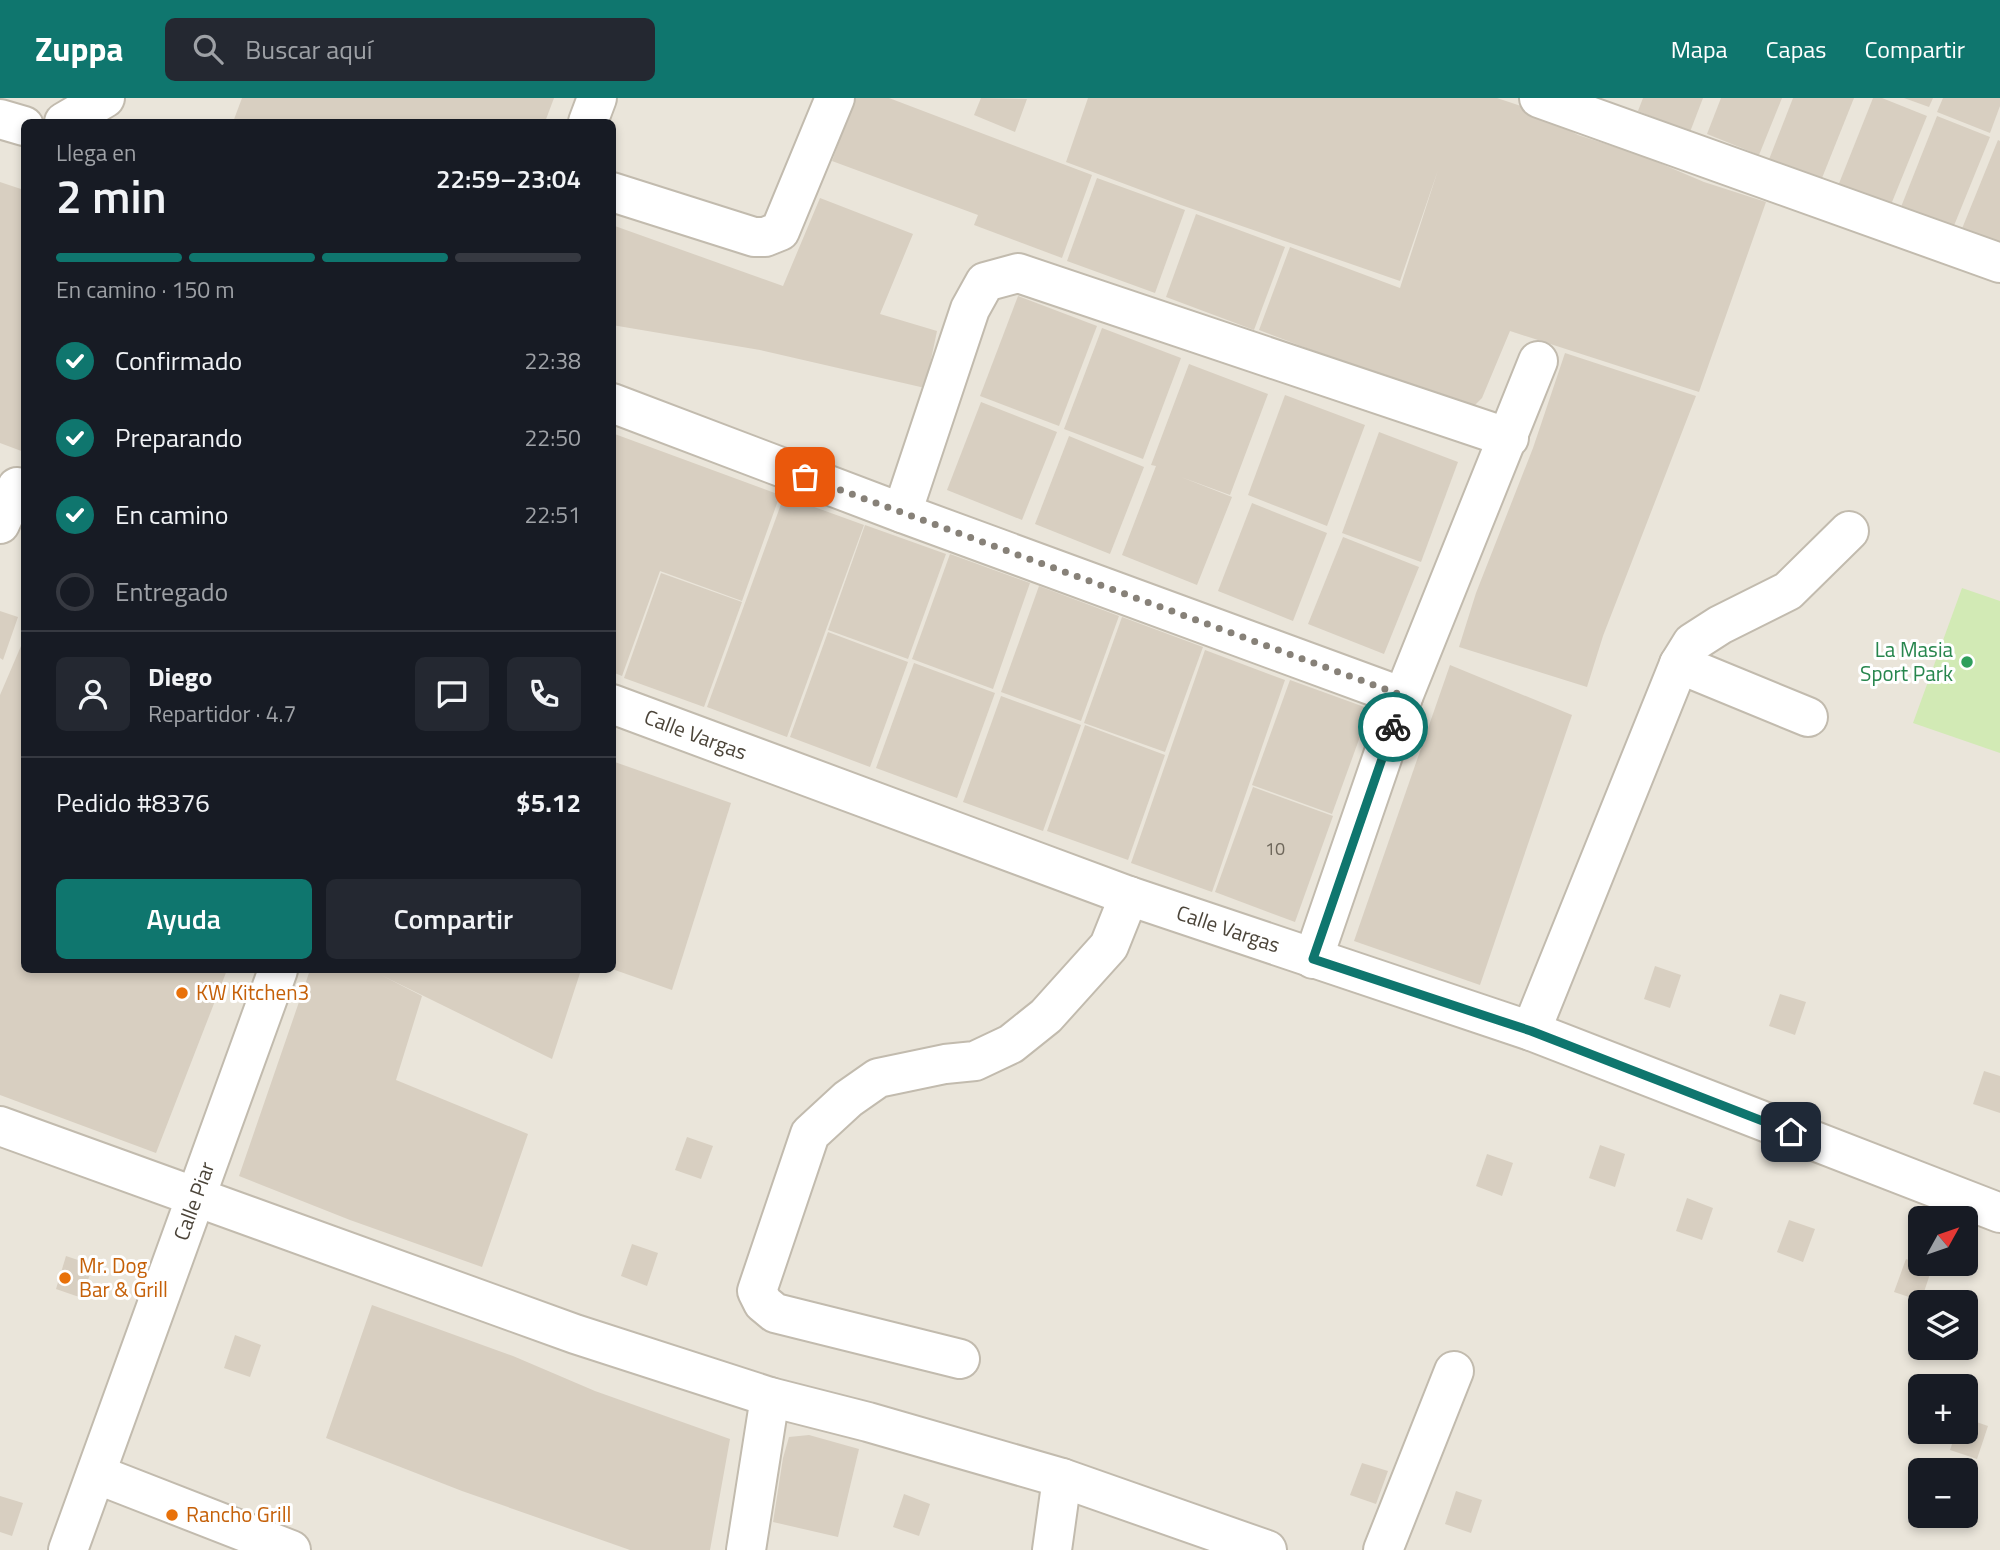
<!DOCTYPE html>
<html lang="es">
<head>
<meta charset="utf-8">
<style>
  :root { --surface:#171b24; --page:#242831; --text:#f1f3f6; --muted:#9ea1a6; --line:#363941; --accent:#0f766e }
  body { margin:0; font-family:"Titillium Web",sans-serif; background:var(--page); color:var(--text); height:100vh; display:flex; flex-direction:column; font-size:26px; white-space:nowrap }
  * { box-sizing:border-box; margin:0 }
  p { font-size:23px; color:var(--muted) }
  .icon { flex:none; width:38px; height:38px; fill:none; stroke:currentColor; stroke-width:2; stroke-linecap:round; stroke-linejoin:round }
  .map { position:relative; flex:1; overflow:hidden }
  .side { position:absolute; left:21px; top:21px; width:595px; height:854px; display:flex; flex-direction:column; background:var(--surface); border-radius:10px; box-shadow:0 4px 10px #0003 }
  .side>* { flex:none }
  .needle { width:46px; rotate:50deg }
  .fabs { position:absolute; left:1908px; top:1108px; display:grid; gap:14px }
  .fabs a { display:grid; place-items:center; width:70px; height:70px; border-radius:10px; background:var(--surface); box-shadow:0 4px 10px #0003; font-size:35px }
  .pin { position:absolute; display:grid; place-items:center; width:60px; height:60px; color:#fff; margin:-30px; border-radius:14px; box-shadow:0 4px 10px #0006 }
  .courier { position:absolute; display:grid; place-items:center; width:70px; height:70px; margin:-35px; border:5px solid #0f766e; border-radius:50%; background:#fff; color:#222; box-shadow:0 2px 9px #0007 }
  .headline em { font-style:normal; font-weight:600 }
  .headline div { display:flex; flex-direction:column-reverse }
  .headline { display:flex; align-items:center; justify-content:space-between; height:119px; padding:0 35px }
  h1 { font-size:46px; font-weight:600; line-height:52px }
  .bar { display:grid; grid-template-columns:repeat(4,1fr); gap:10px 7px; align-content:center; height:84px; padding:0 35px }
  .bar i { height:9px; border-radius:5px; background:var(--line) }
  .bar .selected { background:var(--accent) }
  .bar p { grid-column:span 4 }
  .line { display:flex; align-items:center; gap:18px; padding:0 35px; border-top:2px solid var(--line) }
  .line div { flex:1 }
  .round { display:grid; place-items:center; flex:none; width:74px; height:74px; border-radius:10px; background:var(--page) }
  ol { padding:0 35px; list-style:none }
  li { display:flex; align-items:center; gap:21px; height:77px }
  li p { margin-inline-start:auto }
  li .icon { padding:7px; border-radius:50%; background:var(--accent); color:#fff; stroke-width:4 }
  li:last-child { color:var(--muted) }
  li i { width:38px; height:38px; border:4px solid var(--line); border-radius:50% }
  .button { display:flex; gap:14px; margin-top:auto; padding:14px 35px }
  .button a { flex:1; height:80px; border-radius:10px; background:var(--accent); color:#fff; font-size:28px; font-weight:600; line-height:80px; text-align:center }
  .button a+a { background:var(--page); color:var(--text) }
  header { display:flex; align-items:center; gap:42px; box-sizing:border-box; height:98px; padding:0 35px; background:var(--accent); color:#fff }
  header strong { font-size:33px }
  nav { display:flex; gap:38px; margin-inline-start:auto; font-size:24px }
  .search { width:490px; height:63px; background:var(--page); display:flex; align-items:center; gap:18px; box-sizing:border-box; padding:0 24px; border-radius:10px; color:var(--muted); font-size:26px }
  .map>svg:first-child { display:block }
  .residential { fill:#eae5da; fill-rule:evenodd }
  .green { fill:#d2eab5 }
  .building { fill:#d8cfc1 }
  .lines { fill:none; stroke-linecap:round; stroke-linejoin:round }
  .minor-casing { stroke:#c2bbae; stroke-width:42 }
  .minor { stroke:#fff; stroke-width:38 }
  .done { stroke:#878178; stroke-width:7; stroke-dasharray:0 12.6 }
  .route { stroke:#0f766e; stroke-width:9 }
  .leisure-dot { fill:#2e9e5b; stroke:#fff; stroke-width:2.5 }
  .food-dot { fill:#e8710a; stroke:#fff; stroke-width:2.5 }
  .labels { text-anchor:middle; stroke-width:6; stroke-linejoin:round; paint-order:stroke }
  .number-label { font-size:18px; fill:#6e675b }
  .leisure-label { font-size:21px; fill:#27864d; stroke:#fff; text-anchor:end }
  .street-label { font-size:21px; fill:#4b4439; stroke:#fff }
  .food-label { font-size:21px; fill:#c56008; stroke:#fff; text-anchor:start }
</style>
</head>
<body>
<header>
<strong>Zuppa</strong>
<div class="search"><svg class="icon" aria-label="search" viewBox="0 0 24 24"><circle cx="10" cy="10" r="6"/><path d="M15 15l6 6"/></svg>Buscar aquí</div>
<nav><a>Mapa</a><a>Capas</a><a>Compartir</a></nav>
</header>
<div class="map">
<svg width="2000" height="1452" viewBox="0 0 2000 1452">
  <rect width="100%" height="100%" fill="#f6f3ec"/>
  <path class="residential" d="M0 0H2000V1452H0ZM24 24H612V872H24ZM1920 1120H1965V1166H1920ZM1920 1204H1965V1250H1920ZM1920 1288H1965V1334H1920ZM1920 1372H1965V1418H1920Z"/>
  <polygon class="green" points="1962,490 2000,503 2000,655 1913,625"/>
  <g class="building">
    <polygon points="242,0 554,0 545,24 233,24"/>
    <polygon points="855,0 889,0 1092,77 1062,160 974,127 978,117 832,63"/>
    <polygon points="981,0 1027,1 1015,34 974,17"/>
    <polygon points="1088,0 1497,0 1521,8 1578,37 1643,58 1704,84 1766,104 1699,294 1510,233 1482,300 1474,308 1462,309 1259,232 1290,149 1400,190 1438,72 1400,183 1181,107 1066,64"/>
    <polygon points="1643,0 1703,0 1690,34 1638,13"/>
    <polygon points="1721,0 1782,0 1759,57 1707,36"/>
    <polygon points="1793,0 1854,0 1820,85 1768,64"/>
    <polygon points="1873,0 1882,0 1927,18 1890,109 1838,88"/>
    <polygon points="1904,0 1933,0 1929,9"/>
    <polygon points="1943,0 2000,0 2000,8 1990,35 1937,14"/>
    <polygon points="1937,18 1990,39 1953,130 1901,109"/>
    <polygon points="1998,42 2000,43 2000,149 1961,133"/>
    <polygon points="1097,80 1185,112 1155,195 1067,163"/>
    <polygon points="0,84 24,92 24,354 0,345"/>
    <polygon points="820,100 913,136 880,216 937,233 925,290 760,252 612,227 612,127 783,188"/>
    <polygon points="1196,116 1285,149 1254,232 1166,199"/>
    <polygon points="1018,198 1097,228 1059,328 980,298"/>
    <polygon points="1102,230 1181,260 1143,361 1064,331"/>
    <polygon points="1565,255 1696,298 1603,538 1587,589 1459,549 1476,495 1533,350"/>
    <polygon points="1189,266 1268,296 1230,397 1181,379 1232,399 1197,487 1122,457 1156,368 1151,367"/>
    <polygon points="1285,297 1365,327 1327,428 1248,397"/>
    <polygon points="981,304 1057,334 1022,422 947,392"/>
    <polygon points="1379,334 1458,364 1421,464 1342,435"/>
    <polygon points="612,335 780,397 742,503 660,473 622,578 612,574"/>
    <polygon points="1069,338 1144,369 1110,456 1035,426"/>
    <polygon points="784,398 864,427 787,639 707,609"/>
    <polygon points="1252,405 1327,435 1293,523 1218,493"/>
    <polygon points="865,427 946,456 908,561 828,532"/>
    <polygon points="1343,439 1419,469 1384,556 1308,526"/>
    <polygon points="950,456 1030,485 993,591 912,561"/>
    <polygon points="661,475 742,504 704,609 624,580"/>
    <polygon points="1039,488 1119,518 1081,623 1001,594"/>
    <polygon points="0,513 18,519 3,562 0,560"/>
    <polygon points="1122,519 1203,549 1165,654 1084,625"/>
    <polygon points="828,534 908,564 870,669 790,639"/>
    <polygon points="24,541 24,872 227,872 156,1055 0,997 0,597"/>
    <polygon points="1205,552 1285,582 1212,794 1131,765"/>
    <polygon points="914,565 995,595 957,700 876,670"/>
    <polygon points="1450,567 1572,617 1480,887 1354,843"/>
    <polygon points="1290,582 1370,611 1332,716 1252,687"/>
    <polygon points="1001,598 1081,627 1043,733 963,704"/>
    <polygon points="1085,627 1165,657 1128,762 1047,733"/>
    <polygon points="612,663 731,705 672,892 612,871"/>
    <polygon points="1253,689 1333,718 1295,824 1215,794"/>
    <polygon points="1655,868 1681,877 1670,910 1644,901"/>
    <polygon points="310,872 581,872 552,961 381,877 422,898 396,982 528,1036 482,1169 350,1122 239,1078"/>
    <polygon points="1780,896 1806,904 1795,937 1769,928"/>
    <polygon points="1984,973 2000,978 2000,1015 1973,1006"/>
    <polygon points="687,1039 713,1048 701,1081 675,1072"/>
    <polygon points="1600,1047 1625,1056 1615,1089 1589,1080"/>
    <polygon points="1487,1056 1513,1065 1502,1098 1476,1088"/>
    <polygon points="1687,1100 1713,1110 1702,1142 1676,1133"/>
    <polygon points="1789,1122 1815,1131 1803,1164 1777,1154"/>
    <polygon points="632,1146 658,1155 647,1188 621,1178"/>
    <polygon points="66,1158 93,1167 82,1200 56,1191"/>
    <polygon points="1906,1161 1932,1170 1921,1203 1894,1194"/>
    <polygon points="372,1207 513,1258 595,1293 730,1341 710,1452 630,1452 462,1393 326,1340"/>
    <polygon points="235,1237 261,1247 250,1279 224,1270"/>
    <polygon points="1965,1320 1988,1328 1977,1361 1950,1352 1956,1334 1965,1334"/>
    <polygon points="809,1337 859,1351 838,1439 773,1424 783,1360 789,1339"/>
    <polygon points="1362,1365 1388,1373 1376,1406 1350,1397"/>
    <polygon points="1456,1393 1482,1402 1471,1435 1445,1426"/>
    <polygon points="904,1396 930,1406 919,1438 893,1429"/>
    <polygon points="0,1398 23,1405 12,1438 0,1434"/>
  </g>
  <g class="lines">
    <g class="minor-casing">
      <g id="minor">
        <polyline points="1539,0 2000,165"/>
        <polyline points="0,21 24,28"/>
        <polyline points="64,24 105,0"/>
        <polyline points="588,24 597,0"/>
        <polyline points="612,94 754,139 765,139 780,133 835,0"/>
        <polyline points="612,305 902,415 1403,599"/>
        <polyline points="902,415 970,211 985,184 1018,175 1509,340"/>
        <polyline points="0,426 17,389"/>
        <polyline points="1679,566 1808,619"/>
        <path id="s1" d="M612 606 1129 798 1531 933 2000 1115"/>
        <polyline points="1313,861 1403,599 1538,263"/>
        <polyline points="1531,933 1679,566 1692,545 1720,527 1788,493 1849,433"/>
        <polyline points="0,1028 575,1236 770,1299 868,1324 1062,1380 1267,1452"/>
        <polyline points="960,1261 775,1215 763,1205 757,1193 810,1036 848,1001 878,980 945,966 975,963 1011,946 1046,918 1109,848 1129,798"/>
        <polyline points="96,1376 291,1452"/>
        <path id="s2" d="M68 1452 278 872"/>
        <polyline points="746,1452 770,1299"/>
        <polyline points="1052,1452 1062,1380"/>
        <polyline points="1383,1452 1454,1273"/>
      </g>
    </g>
    <use href="#minor" class="minor"/>
  </g>
  <g class="lines">
    <polyline class="done" points="805,379 1404,598 1393,629"/>
    <polyline class="route" points="1393,629 1313,861 1531,933 1791,1034"/>
  </g>
  <circle class="leisure-dot" cx="1967" cy="564" r="7"/>
  <g class="food-dot">
    <circle cx="182" cy="895" r="7"/>
    <circle cx="65" cy="1180" r="7"/>
    <circle cx="172" cy="1417" r="7"/>
  </g>
  <g class="labels">
    <g class="number-label">
      <text x="1275" y="757">10</text>
    </g>
    <g class="leisure-label">
      <text x="1953" y="559">La Masia<tspan x="1953" dy="24">Sport Park</tspan></text>
    </g>
    <g class="street-label">
      <text dy="7" stroke="none"><textPath href="#s1" startOffset="89">Calle Vargas</textPath></text>
      <text dy="7" stroke="none"><textPath href="#s1" startOffset="656">Calle Vargas</textPath></text>
      <text dy="7" stroke="none"><textPath href="#s2" startOffset="371">Calle Piar</textPath></text>
    </g>
    <g class="food-label">
      <text x="196" y="902">KW Kitchen3</text>
      <text x="79" y="1175">Mr. Dog<tspan x="79" dy="24">Bar &amp; Grill</tspan></text>
      <text x="186" y="1424">Rancho Grill</text>
    </g>
  </g>
</svg>
<div class="fabs">
<a><svg class="needle" viewBox="-14 -14 28 28"><path d="M0-13l5 13h-10z" fill="#e53935"/><path d="M0 13l5-13h-10z" fill="#9ea1a6"/></svg></a>
<a><svg class="icon" aria-label="layers" viewBox="0 0 24 24"><path d="M12 4l9 5-9 5-9-5zM3 14l9 5 9-5"/></svg></a>
<a>+</a>
<a>−</a>
</div>
<div class="pin" style="left:805px;top:379px;background:#ea580c"><svg class="icon" aria-label="bag" viewBox="0 0 24 24"><path d="M5 8h14l-1 12H6zM9 8a3 3 0 0 1 6 0"/></svg></div>
<div class="pin" style="left:1791px;top:1034px;background:#1f2937"><svg class="icon" aria-label="home" viewBox="0 0 24 24"><path d="M3 11l9-7 9 7M6 9v11h12V9"/></svg></div>
<div class="courier" style="left:1393px;top:629px"><svg class="icon" aria-label="bike" viewBox="0 0 24 24"><circle cx="6" cy="16" r="4"/><circle cx="18" cy="16" r="4"/><path d="M6 16l4-8h5l3 8M10 8l3 8H6M13 5h3"/></svg></div>
<section class="side">
<div class="headline"><div><h1>2 min</h1><p>Llega en</p></div><em>22:59–23:04</em></div>
<div class="bar"><i class="selected"></i><i class="selected"></i><i class="selected"></i><i></i><p>En camino · 150 m</p></div>
<ol>
<li><svg class="icon" aria-label="check" viewBox="0 0 24 24"><path d="M5 12l5 5 9-10"/></svg>Confirmado<p>22:38</p></li>
<li><svg class="icon" aria-label="check" viewBox="0 0 24 24"><path d="M5 12l5 5 9-10"/></svg>Preparando<p>22:50</p></li>
<li><svg class="icon" aria-label="check" viewBox="0 0 24 24"><path d="M5 12l5 5 9-10"/></svg>En camino<p>22:51</p></li>
<li><i></i>Entregado</li>
</ol>
<div class="line" style="height:126px"><a class="round"><svg class="icon" aria-label="person" viewBox="0 0 24 24"><circle cx="12" cy="8" r="4"/><path d="M4 21q1-7 8-7t8 7"/></svg></a><div><b>Diego</b><p>Repartidor · 4.7</p></div><a class="round"><svg class="icon" aria-label="chat" viewBox="0 0 24 24"><path d="M4 5h16v11H9l-5 4z"/></svg></a><a class="round"><svg class="icon" aria-label="phone" viewBox="0 0 24 24"><path d="M5 4h4l2 5-3 2q2 4 5 5l2-3 5 2v4C11 20 4 13 5 4z"/></svg></a></div>
<div class="line" style="height:91px"><div>Pedido #8376</div><b>$5.12</b></div>
<div class="button"><a>Ayuda</a><a>Compartir</a></div>
</section>
</div>
</body>
</html>
